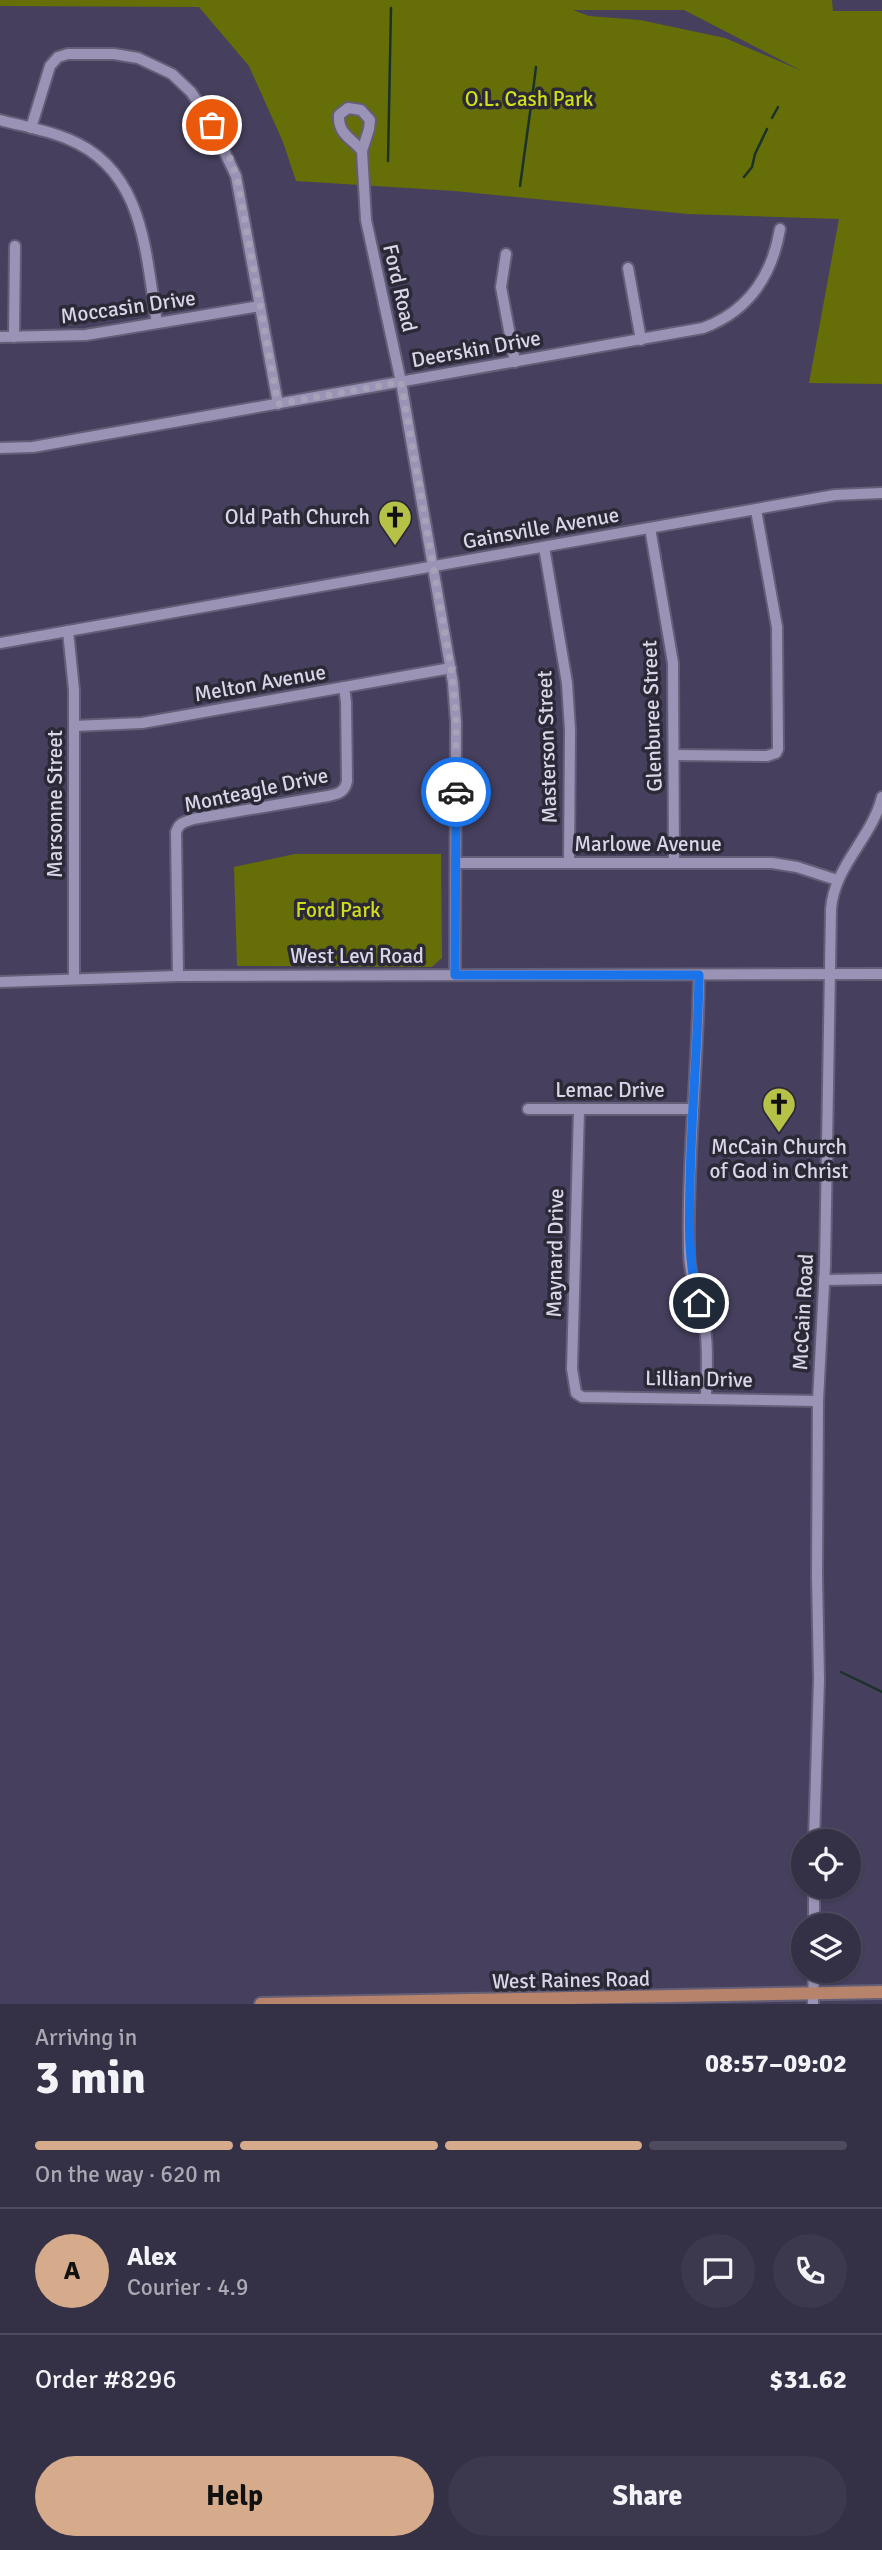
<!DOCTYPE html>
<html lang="en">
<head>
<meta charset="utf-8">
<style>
  :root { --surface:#343046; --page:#3c384d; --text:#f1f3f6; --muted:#a9a9b3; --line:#4e4b5f; --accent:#d6ab8b }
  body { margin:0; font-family:Signika,sans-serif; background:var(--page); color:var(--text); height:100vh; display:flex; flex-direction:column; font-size:26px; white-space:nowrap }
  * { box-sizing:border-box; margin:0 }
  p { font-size:23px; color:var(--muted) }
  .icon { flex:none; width:38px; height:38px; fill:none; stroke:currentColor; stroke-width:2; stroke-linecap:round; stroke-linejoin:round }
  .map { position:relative; height:2004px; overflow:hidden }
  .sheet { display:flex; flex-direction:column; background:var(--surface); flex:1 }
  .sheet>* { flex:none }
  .buttons { position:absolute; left:791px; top:1829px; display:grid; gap:14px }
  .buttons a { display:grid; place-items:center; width:70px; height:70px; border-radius:50%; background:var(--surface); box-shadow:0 2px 5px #0004,0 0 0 2px var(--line); font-size:35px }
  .pin { position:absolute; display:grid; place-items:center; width:60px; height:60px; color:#fff; margin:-30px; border:4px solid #fff; border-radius:50%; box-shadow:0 2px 7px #0007 }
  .courier { position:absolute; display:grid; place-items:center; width:70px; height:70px; margin:-35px; border:5px solid #1a73e8; border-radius:50%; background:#fff; color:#222; box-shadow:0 2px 9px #0007 }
  .head em { font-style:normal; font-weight:700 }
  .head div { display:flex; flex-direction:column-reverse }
  .head { display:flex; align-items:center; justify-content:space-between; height:119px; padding:0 35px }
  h1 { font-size:46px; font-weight:700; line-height:52px }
  .bar { display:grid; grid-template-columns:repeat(4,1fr); gap:10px 7px; align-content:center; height:84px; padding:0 35px }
  .bar i { height:9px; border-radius:5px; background:var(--line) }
  .bar .on { background:var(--accent) }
  .bar p { grid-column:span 4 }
  .line { display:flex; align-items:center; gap:18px; padding:0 35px; border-top:2px solid var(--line) }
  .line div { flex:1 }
  .round { display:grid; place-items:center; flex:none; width:74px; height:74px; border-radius:37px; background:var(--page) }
  .button { display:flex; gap:14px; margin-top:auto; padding:14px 35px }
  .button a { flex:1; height:80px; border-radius:42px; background:var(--accent); color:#111; font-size:28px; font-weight:700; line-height:80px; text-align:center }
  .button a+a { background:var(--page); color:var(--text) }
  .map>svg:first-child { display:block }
  .green { fill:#666e07; fill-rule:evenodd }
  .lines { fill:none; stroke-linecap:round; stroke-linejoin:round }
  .stream { stroke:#1b322c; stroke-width:2.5 }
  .minor-casing { stroke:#645e77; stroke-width:14 }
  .major-casing { stroke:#645e77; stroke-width:16 }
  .minor { stroke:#9a93b5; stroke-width:10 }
  .major { stroke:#b7836b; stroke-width:12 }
  .done { stroke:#a6a2b8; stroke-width:7; stroke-dasharray:0 12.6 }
  .route { stroke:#1a73e8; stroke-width:9 }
  .labels { text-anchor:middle; stroke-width:7; stroke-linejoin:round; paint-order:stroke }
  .park-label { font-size:21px; fill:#d1df18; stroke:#2c2937 }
  .street-label { font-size:21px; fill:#d9d6e9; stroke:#2c2937 }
  .poi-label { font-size:21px; fill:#d9d6e9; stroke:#2c2937; text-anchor:end }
</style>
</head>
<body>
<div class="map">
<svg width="882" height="2004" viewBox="0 0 882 2004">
  <rect width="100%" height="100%" fill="#46405e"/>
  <g class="green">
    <path d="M0 0H832L833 11H882V384L809 383 839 219 688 214 455 191 296 181 283 142 249 66 199 7 0 6ZM573 10H684L802 71 725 38 640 20 589 16Z"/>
    <polygon points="295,854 441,854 442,958 432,967 237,966 234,867"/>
  </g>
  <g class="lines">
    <g class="stream">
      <polyline points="533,91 536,67"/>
      <polyline points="772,118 778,107"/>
      <polyline points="388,161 391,8"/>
      <polyline points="744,177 752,167 755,154 767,129"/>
      <polyline points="520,186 532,98"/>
      <polyline points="841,1672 882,1692"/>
    </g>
    <g class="minor-casing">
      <g id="minor">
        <path d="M0 120C22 126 46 130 68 139 145 170 145 253 157 323"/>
        <polyline points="31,128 50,66 58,57 68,54 114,54 138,58 172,74 191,92 209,119 236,176 278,404"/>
        <path d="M362 151C352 138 338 135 339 115L348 108 361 110 370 120 369 129 362 151 366 220 401 382 453 683 456 722 455 975"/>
        <polyline points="506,254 501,287 515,362"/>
        <polyline points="628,268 641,340"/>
        <polyline points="0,337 86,335 260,306"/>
        <polyline points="14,337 15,246"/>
        <path d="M0 448 33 447 703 328C749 311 772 276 780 229"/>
        <polyline points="650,528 673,663 674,863"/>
        <polyline points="544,547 567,683 570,730 569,863"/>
        <polyline points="68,631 74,690 74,978"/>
        <polyline points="0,643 835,495 882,493"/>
        <polyline points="74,726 142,723 451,668"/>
        <polyline points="674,755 767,756 776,753 778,749 777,627 756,510"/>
        <polyline points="456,863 772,863 797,867 837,880"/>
        <path d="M699 975C698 1068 687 1159 689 1251 689 1278 701 1303 705 1329 709 1352 706 1376 706 1398"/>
        <path d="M178 976 176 832C179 823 184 822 193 819L328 796C338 794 345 792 347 781L346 702 344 687"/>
        <polyline points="0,982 178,976 882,974"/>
        <polyline points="528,1109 692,1109"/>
        <polyline points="579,1110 572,1369 576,1393 582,1397 818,1401"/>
        <polyline points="824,1280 882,1279"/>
        <path d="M814 1841 819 1679 817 1576 818 1401 825 1265 831 909C834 866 872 838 882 797"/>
        <polyline points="814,1925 814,1886"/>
        <polyline points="813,2004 814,1970"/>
      </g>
    </g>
    <g class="major-casing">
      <polyline id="major" points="261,2004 882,1992"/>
    </g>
    <use href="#minor" class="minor"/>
    <use href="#major" class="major"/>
  </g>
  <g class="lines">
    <polyline class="done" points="212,125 231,160 238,183 278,404 401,382 451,668 456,713 456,792"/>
    <path class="route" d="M456 792 455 975H699C698 1046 691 1115 690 1185 689 1226 688 1263 699 1303"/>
  </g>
  <defs>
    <g id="church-pin" transform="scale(1.75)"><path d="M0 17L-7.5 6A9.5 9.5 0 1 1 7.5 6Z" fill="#b6c148" stroke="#2c2937"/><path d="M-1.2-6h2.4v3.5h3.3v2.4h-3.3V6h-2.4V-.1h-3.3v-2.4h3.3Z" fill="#111"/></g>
  </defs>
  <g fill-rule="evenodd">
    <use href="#church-pin" x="395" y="517"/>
    <use href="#church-pin" x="779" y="1104"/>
  </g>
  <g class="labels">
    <g class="park-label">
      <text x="529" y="106">O.L. Cash Park</text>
      <text x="338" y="917">Ford Park</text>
    </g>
    <g class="street-label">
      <text transform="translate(400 288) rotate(77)" y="7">Ford Road</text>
      <text transform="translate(128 307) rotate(-8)" y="7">Moccasin Drive</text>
      <text transform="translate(476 349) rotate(-10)" y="7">Deerskin Drive</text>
      <text transform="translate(541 528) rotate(-10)" y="7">Gainsville Avenue</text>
      <text transform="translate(260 683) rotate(-10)" y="7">Melton Avenue</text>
      <text transform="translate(652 716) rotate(-92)" y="7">Glenburee Street</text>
      <text transform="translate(547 747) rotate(-92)" y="7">Masterson Street</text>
      <text transform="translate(256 790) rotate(-12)" y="7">Monteagle Drive</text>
      <text transform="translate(55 804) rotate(-90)" y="7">Marsonne Street</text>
      <text x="648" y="851">Marlowe Avenue</text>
      <text x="357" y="963">West Levi Road</text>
      <text x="610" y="1097">Lemac Drive</text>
      <text transform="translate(555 1253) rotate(-89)" y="7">Maynard Drive</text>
      <text transform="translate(803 1312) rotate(-87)" y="7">McCain Road</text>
      <text transform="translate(699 1379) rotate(1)" y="7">Lillian Drive</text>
      <text transform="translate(571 1980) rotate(-1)" y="7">West Raines Road</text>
    </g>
    <g class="poi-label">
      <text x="370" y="524">Old Path Church</text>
      <text x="779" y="1154" text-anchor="middle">McCain Church<tspan x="779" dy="24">of God in Christ</tspan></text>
    </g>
  </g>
</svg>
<div class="buttons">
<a><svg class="icon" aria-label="locate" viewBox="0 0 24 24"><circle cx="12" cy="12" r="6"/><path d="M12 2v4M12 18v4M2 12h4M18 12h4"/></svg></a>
<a><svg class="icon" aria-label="layers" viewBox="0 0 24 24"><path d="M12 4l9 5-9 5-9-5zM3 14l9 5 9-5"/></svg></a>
</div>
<div class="pin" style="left:212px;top:125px;background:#ea580c"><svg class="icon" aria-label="bag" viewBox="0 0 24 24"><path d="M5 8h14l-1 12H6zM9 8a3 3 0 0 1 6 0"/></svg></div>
<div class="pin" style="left:699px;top:1303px;background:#1f2937"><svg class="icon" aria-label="home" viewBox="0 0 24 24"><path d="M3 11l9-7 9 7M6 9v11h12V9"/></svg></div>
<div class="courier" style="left:456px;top:792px"><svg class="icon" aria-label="car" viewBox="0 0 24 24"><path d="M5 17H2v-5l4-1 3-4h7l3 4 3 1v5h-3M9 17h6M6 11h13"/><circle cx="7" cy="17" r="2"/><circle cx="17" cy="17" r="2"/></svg></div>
</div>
<section class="sheet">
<div class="head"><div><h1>3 min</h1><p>Arriving in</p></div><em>08:57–09:02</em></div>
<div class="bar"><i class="on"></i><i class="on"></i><i class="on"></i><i></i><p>On the way · 620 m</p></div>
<div class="line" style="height:126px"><b class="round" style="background:var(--accent);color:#111">A</b><div><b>Alex</b><p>Courier · 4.9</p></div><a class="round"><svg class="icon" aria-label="chat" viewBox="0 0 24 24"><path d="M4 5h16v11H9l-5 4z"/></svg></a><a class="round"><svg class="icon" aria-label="phone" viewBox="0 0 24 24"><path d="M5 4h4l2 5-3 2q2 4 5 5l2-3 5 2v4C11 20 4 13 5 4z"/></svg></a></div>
<div class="line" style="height:91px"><div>Order #8296</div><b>$31.62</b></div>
<div class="button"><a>Help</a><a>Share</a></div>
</section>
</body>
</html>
